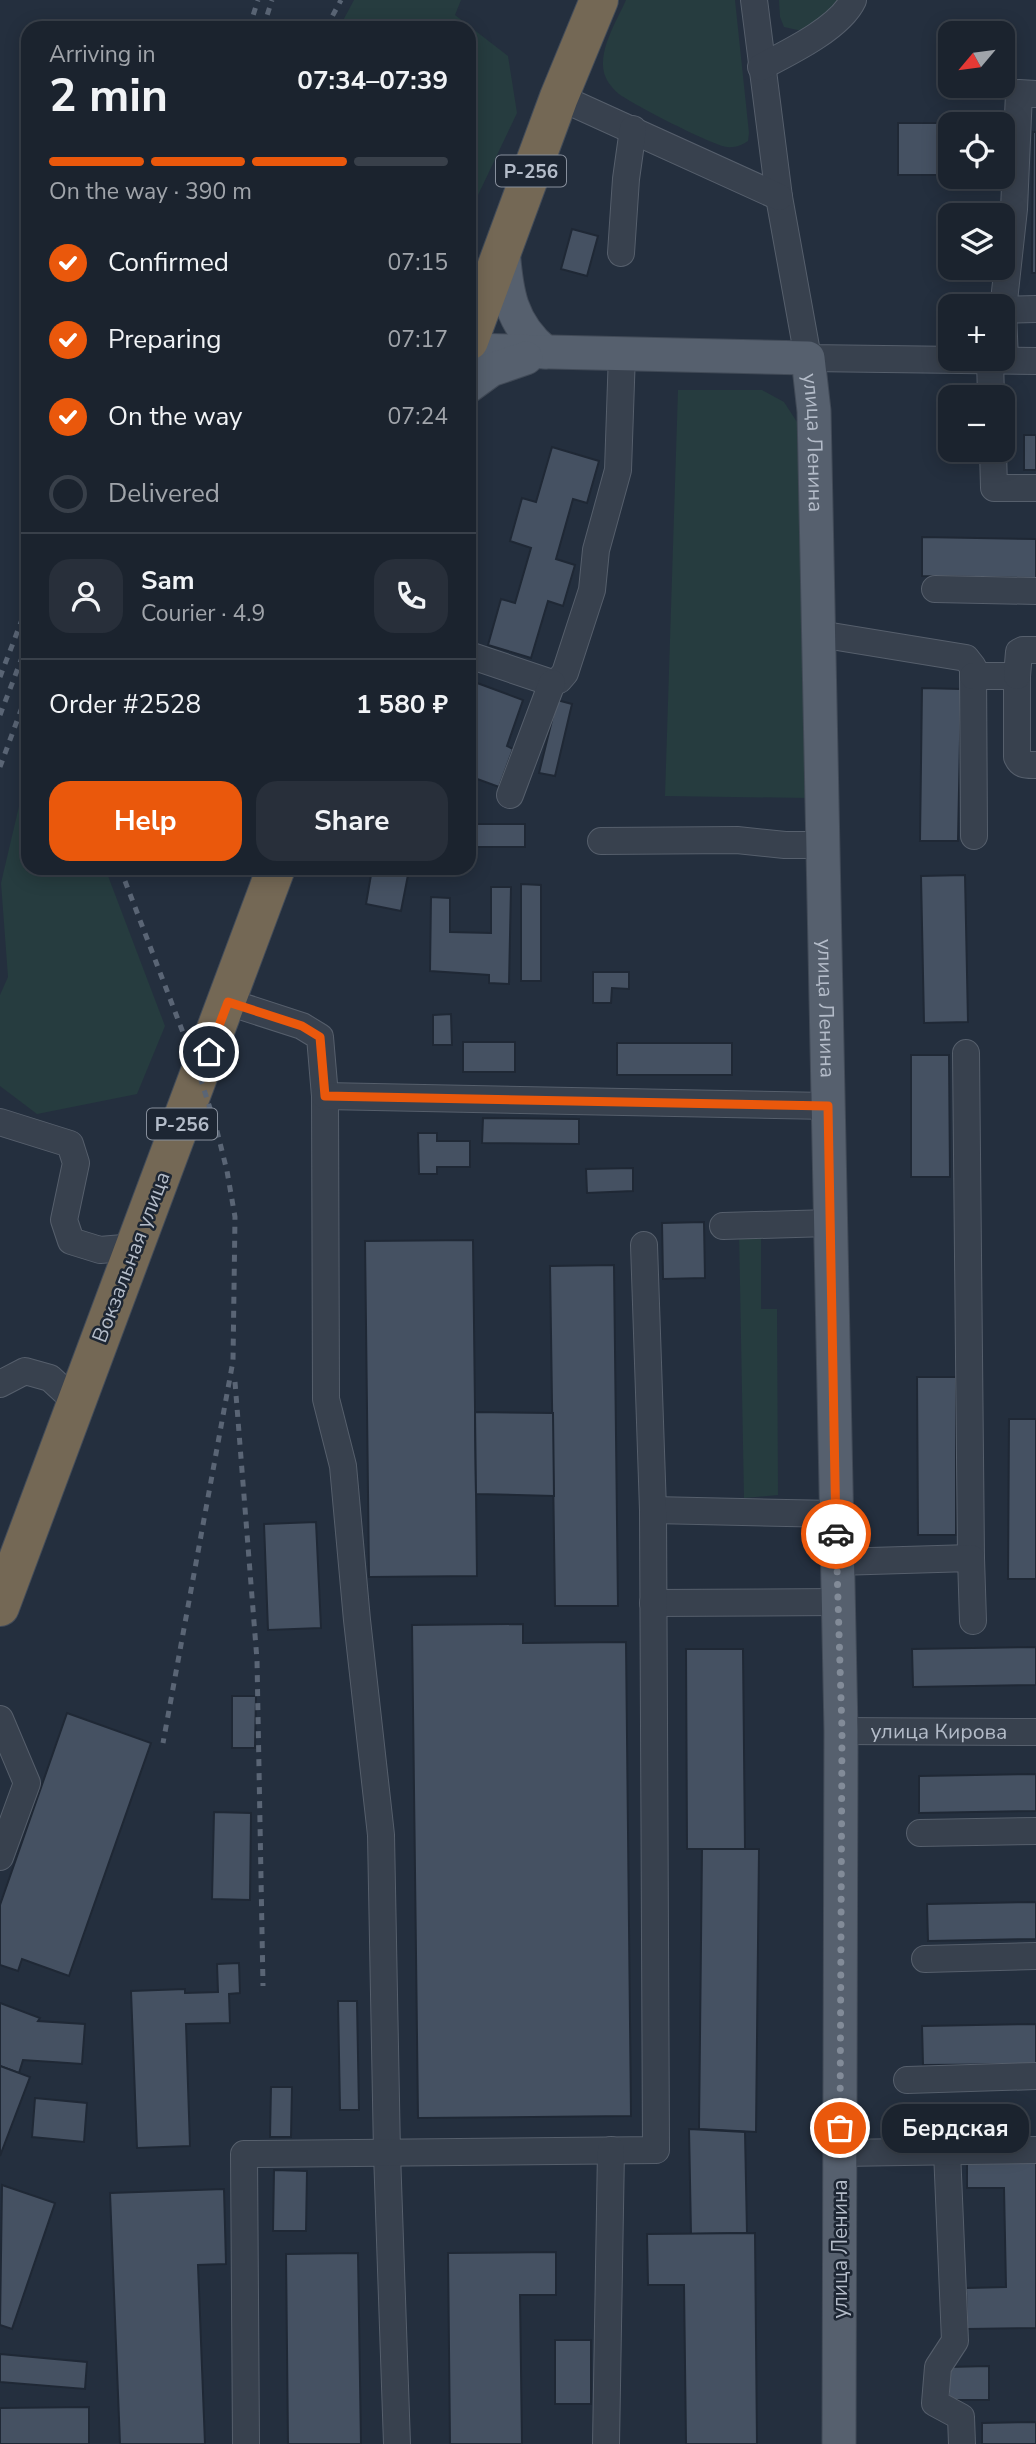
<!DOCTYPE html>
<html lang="en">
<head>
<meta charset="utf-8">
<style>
  :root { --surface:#1b232e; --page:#282f3a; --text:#f1f3f6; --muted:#a0a4aa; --line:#39404a; --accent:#ea580c }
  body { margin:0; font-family:"Nunito Sans",sans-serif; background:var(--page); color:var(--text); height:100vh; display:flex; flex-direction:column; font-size:26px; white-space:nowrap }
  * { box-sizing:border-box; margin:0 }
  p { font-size:23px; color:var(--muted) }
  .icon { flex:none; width:38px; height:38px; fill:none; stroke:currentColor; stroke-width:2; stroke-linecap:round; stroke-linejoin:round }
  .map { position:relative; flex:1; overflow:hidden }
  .panel { position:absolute; left:21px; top:21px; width:455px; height:854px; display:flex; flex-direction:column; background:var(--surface); border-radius:21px; box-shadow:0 4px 18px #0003,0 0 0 2px var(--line) }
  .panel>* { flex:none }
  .needle { width:46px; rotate:241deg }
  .tools { position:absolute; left:938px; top:21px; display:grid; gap:14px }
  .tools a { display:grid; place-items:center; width:77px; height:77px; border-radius:14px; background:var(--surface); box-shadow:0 4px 18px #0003,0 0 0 2px var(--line); font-size:35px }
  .pin { position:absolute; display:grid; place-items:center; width:60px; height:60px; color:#fff; margin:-30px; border:4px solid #fff; border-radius:50%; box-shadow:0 2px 7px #0007 }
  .courier { position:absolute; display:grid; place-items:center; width:70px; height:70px; margin:-35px; border:5px solid #ea580c; border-radius:50%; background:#fff; color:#222; box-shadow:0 2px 9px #0007 }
  .bubble { position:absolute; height:49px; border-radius:21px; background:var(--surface); box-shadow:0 4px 18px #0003,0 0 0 2px var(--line); font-size:23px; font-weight:700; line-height:49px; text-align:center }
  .summary em { font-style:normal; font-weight:700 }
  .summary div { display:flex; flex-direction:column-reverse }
  .summary { display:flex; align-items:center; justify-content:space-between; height:119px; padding:0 28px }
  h1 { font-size:46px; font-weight:700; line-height:52px }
  .bar { display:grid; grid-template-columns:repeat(4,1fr); gap:10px 7px; align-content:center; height:84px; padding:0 28px }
  .bar i { height:9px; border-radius:5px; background:var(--line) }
  .bar .selected { background:var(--accent) }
  .bar p { grid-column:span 4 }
  .line { display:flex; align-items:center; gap:18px; padding:0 28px; border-top:2px solid var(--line) }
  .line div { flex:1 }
  .round { display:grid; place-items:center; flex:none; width:74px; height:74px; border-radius:21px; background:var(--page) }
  ol { padding:0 28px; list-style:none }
  li { display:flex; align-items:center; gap:21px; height:77px }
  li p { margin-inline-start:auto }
  li .icon { padding:7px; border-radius:50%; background:var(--accent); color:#fff; stroke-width:4 }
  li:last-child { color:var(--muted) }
  li i { width:38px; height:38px; border:4px solid var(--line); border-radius:50% }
  .primary-button { display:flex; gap:14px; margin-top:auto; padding:14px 28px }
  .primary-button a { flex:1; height:80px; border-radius:21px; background:var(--accent); color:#fff; font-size:28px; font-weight:700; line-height:80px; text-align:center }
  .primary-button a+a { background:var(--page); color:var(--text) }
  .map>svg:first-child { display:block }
  .green { fill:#263c3f }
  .building { fill:#455162; stroke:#1f2835; stroke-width:2 }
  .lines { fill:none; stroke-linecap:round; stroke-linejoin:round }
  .minor-casing { stroke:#565f6c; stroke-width:28 }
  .major-casing { stroke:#414a57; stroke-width:35 }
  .highway-casing { stroke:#434c59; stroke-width:40 }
  .minor { stroke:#38414e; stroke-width:26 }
  .major { stroke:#56606e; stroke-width:33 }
  .highway { stroke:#746855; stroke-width:38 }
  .rail { stroke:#5a6575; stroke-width:5; stroke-dasharray:7 7; stroke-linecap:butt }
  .done { stroke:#828b98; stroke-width:7; stroke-dasharray:0 12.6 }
  .route { stroke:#ea580c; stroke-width:9 }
  .labels { text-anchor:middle; stroke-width:5; stroke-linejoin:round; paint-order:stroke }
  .shield { fill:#1d2633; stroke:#878f9c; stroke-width:2 }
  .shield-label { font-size:19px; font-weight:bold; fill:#b4bcc9 }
  .street-label { font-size:21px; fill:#b4bcc9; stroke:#1d2633 }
</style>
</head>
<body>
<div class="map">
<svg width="1036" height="2444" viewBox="0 0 1036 2444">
  <rect width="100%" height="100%" fill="#242f3e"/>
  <g class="green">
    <polygon points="354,0 461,0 455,15 508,56 517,113 469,214 469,28 339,28"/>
    <path d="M626 0H735L749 133 748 141C742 145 735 148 727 147 714 146 632 104 619 94 615 91 608 83 606 78 595 54 617 21 626 0Z"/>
    <polygon points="779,0 841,0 836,8 802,31 784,27 780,17"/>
    <polygon points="678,390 762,390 784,402 797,422 807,798 665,796"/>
    <polygon points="28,768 28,868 105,868 165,1026 137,1094 37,1114 0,1086 0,995 8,977 1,883"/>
    <polygon points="739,1231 761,1231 761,1309 777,1309 778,1495 744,1498"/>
  </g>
  <g class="building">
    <polygon points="898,123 986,123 986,124 950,124 950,175 898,175"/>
    <polygon points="1033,132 1036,132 1036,273 1032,273"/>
    <polygon points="572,229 598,236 587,276 561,269"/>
    <rect x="1024" y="435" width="12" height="35"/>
    <polygon points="552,447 599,461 587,503 573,499 556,559 575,565 563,606 548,601 531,658 488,645 501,599 515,603 531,548 510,541 522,498 536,502"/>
    <polygon points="922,537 1036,539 1036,578 922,576"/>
    <polygon points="469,680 523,700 507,746 513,749 499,787 469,776"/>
    <polygon points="922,688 961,689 958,841 920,841"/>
    <polygon points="557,700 572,704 555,776 539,773"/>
    <rect x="469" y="824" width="56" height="23"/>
    <polygon points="372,869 408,875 401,911 366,904"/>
    <polygon points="965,875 968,1022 924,1023 921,876"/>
    <polygon points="521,884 541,885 541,981 521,981"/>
    <polygon points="491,887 511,887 509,984 489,983 489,975 430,971 431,897 450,898 450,932 491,933"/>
    <polygon points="593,972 629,972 629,989 612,988 611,1003 593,1003"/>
    <polygon points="451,1014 452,1045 433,1045 433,1015"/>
    <rect x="463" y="1042" width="52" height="30"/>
    <rect x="617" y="1043" width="115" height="32"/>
    <polygon points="911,1055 949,1055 950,1177 911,1177"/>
    <polygon points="483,1118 579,1119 579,1144 482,1143"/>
    <polygon points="418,1133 437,1133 437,1141 470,1141 470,1167 437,1167 437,1174 419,1174"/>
    <polygon points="633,1168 633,1191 587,1193 586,1169"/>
    <polygon points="704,1222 705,1278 663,1279 662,1223"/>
    <polygon points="473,1240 477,1576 369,1577 365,1241"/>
    <polygon points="614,1265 618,1606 555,1606 550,1266"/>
    <polygon points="917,1377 956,1377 956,1535 918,1535"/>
    <polygon points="475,1412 553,1413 554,1496 476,1494"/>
    <polygon points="1009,1419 1036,1419 1036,1579 1008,1579"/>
    <polygon points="316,1522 321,1628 268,1630 264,1524"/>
    <polygon points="523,1624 523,1643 626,1642 631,2116 418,2118 412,1625"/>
    <polygon points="1036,1647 1036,1685 913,1687 912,1649"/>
    <polygon points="686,1649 743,1649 745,1849 687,1849"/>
    <polygon points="232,1696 256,1696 255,1748 232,1748"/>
    <polygon points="67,1713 151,1743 69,1976 22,1959 18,1971 0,1965 0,1905"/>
    <polygon points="1036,1774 1036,1811 919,1813 919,1776"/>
    <polygon points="214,1812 251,1813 250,1900 212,1899"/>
    <polygon points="702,1849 759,1849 756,2132 699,2129"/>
    <polygon points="1036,1902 1036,1939 928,1941 927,1904"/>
    <polygon points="239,1963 240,1993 229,1994 230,2023 186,2024 190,2146 137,2148 131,1991 185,1989 185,1993 218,1992 217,1964"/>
    <polygon points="338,2001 357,2001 359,2110 340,2110"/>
    <polygon points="0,2003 40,2018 38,2021 85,2024 82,2064 23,2060 19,2073 0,2066"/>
    <polygon points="1036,2024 1036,2064 923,2065 922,2026"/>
    <polygon points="0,2066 30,2077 0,2156"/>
    <polygon points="271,2087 292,2087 291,2137 270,2137"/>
    <polygon points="35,2098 87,2103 84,2142 32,2137"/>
    <polygon points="689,2129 745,2132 747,2233 691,2234"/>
    <polygon points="1036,2154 1036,2328 967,2329 966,2288 1006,2287 1004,2188 967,2188 967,2155"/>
    <polygon points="274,2170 307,2171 306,2231 273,2231"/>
    <polygon points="2,2185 55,2203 12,2329 0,2325"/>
    <polygon points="224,2189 226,2264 198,2265 205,2444 120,2444 110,2193"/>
    <polygon points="755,2233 757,2444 686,2444 684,2285 648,2285 647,2234"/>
    <polygon points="556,2252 556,2295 520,2295 522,2444 450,2444 448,2253"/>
    <polygon points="358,2253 361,2444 288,2444 286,2254"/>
    <rect x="555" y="2340" width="36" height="64"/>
    <polygon points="0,2354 87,2362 85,2389 0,2382"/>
    <polygon points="989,2366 989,2400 949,2400 948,2367"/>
    <polygon points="89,2407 89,2444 0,2444 0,2408"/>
    <polygon points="1036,2422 1036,2444 982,2444 982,2423"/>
  </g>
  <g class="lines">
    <g class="minor-casing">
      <g id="minor">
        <polyline points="754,0 779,197 808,358 1036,361"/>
        <path d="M761 67C788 53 840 28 853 0"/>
        <polyline points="559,97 779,197"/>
        <polyline points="621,253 626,179 633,129"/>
        <polyline points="1003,310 1014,209 1019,93 1036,94"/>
        <polyline points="1003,310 1036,309"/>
        <polyline points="1003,313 1005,360"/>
        <polyline points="990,360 991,397"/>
        <polyline points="993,450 994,488 1036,488"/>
        <polyline points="935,589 1036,591"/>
        <polyline points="819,634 966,658 973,667 974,836"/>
        <polyline points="469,655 552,683 559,680 565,673 592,590 596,550 618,470 622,353"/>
        <path d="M973 676H1017V757C1021 766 1027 765 1036 765"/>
        <polyline points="1017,676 1019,652 1023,650 1036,650"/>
        <polyline points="510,795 552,683"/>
        <polyline points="601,841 737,840 785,845 823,845"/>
        <polyline points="228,1002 302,1026 320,1037 325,1096 326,1399 343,1466 357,1620 381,1835 387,2153 397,2444"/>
        <polyline points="966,1053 971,1558"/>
        <polyline points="325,1096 828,1106"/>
        <polyline points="0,1122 70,1144 76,1163 64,1220 71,1241 100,1250 135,1247"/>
        <polyline points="723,1226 830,1223"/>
        <polyline points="0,1384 25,1371 50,1378 77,1403"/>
        <polyline points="653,1510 836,1514"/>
        <polyline points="837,1562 971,1558 973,1621"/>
        <polyline points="653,1603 838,1602"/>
        <polyline points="0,1719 27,1783 0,1857"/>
        <path id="s1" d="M841 1731 1036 1732"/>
        <polyline points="920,1833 1036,1831"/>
        <polyline points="925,1959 1036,1956"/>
        <polyline points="907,2080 1036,2076"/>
        <polyline points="947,2151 955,2341 938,2367 935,2403 961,2417 962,2444"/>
        <polyline points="840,2153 1036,2150"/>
        <polyline points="246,2444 244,2154 656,2150 653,1510 644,1245"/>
        <polyline points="606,2444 611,2150"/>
      </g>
    </g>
    <g class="major-casing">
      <g id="major">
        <path d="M503 248C506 291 510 323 545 352"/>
        <path id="s2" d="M469 350 808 358 814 411 841 1731 839 2444"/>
        <polyline points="469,386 491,370 526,358"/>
      </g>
    </g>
    <g class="highway-casing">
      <g id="highway">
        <polyline points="469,341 559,97 599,0"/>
        <polyline points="0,1607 276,868"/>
      </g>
    </g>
    <use href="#minor" class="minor"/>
    <use href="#major" class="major"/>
    <use href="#highway" class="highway"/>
    <g class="rail">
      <polyline points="249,28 258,0"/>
      <polyline points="263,28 272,0"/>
      <polyline points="326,28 341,0"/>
      <polyline points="0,677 28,604"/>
      <polyline points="0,715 28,642"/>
      <polyline points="0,767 28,691"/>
      <polyline points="120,868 200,1077 216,1127 227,1171 235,1217 233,1361 163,1743"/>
      <polyline points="235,1382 257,1660 263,1986"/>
    </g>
  </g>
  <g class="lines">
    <polyline class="done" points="836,1534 842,1731 840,2128"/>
    <polyline class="route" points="209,1052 228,1002 302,1026 320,1037 325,1096 828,1106 836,1534"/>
  </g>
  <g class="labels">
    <g class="shield">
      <rect x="496" y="155.5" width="70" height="31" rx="5"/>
      <rect x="147" y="1108.5" width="70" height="31" rx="5"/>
    </g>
    <g class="shield-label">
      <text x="531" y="178">Р-256</text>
      <text x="182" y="1131">Р-256</text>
    </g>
    <g class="street-label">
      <text dy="7" stroke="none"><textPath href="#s2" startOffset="424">улица Ленина</textPath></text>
      <text dy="7" stroke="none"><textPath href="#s2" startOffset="990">улица Ленина</textPath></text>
      <text transform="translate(131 1257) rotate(-69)" y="7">Вокзальная улица</text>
      <text dy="7" stroke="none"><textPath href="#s1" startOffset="98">улица Кирова</textPath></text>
      <text transform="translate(840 2249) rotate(-90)" y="7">улица Ленина</text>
    </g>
  </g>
</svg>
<div class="tools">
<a><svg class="needle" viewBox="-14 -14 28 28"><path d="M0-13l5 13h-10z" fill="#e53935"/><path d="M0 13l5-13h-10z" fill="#a0a4aa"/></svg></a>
<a><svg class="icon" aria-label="locate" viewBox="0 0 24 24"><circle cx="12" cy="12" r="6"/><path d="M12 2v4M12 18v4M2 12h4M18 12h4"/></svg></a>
<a><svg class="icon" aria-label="layers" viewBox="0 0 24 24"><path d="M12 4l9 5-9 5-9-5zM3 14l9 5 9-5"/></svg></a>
<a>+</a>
<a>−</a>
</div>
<div class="pin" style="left:840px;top:2128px;background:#ea580c"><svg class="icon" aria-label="bag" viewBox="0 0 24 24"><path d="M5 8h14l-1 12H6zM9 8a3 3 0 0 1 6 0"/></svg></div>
<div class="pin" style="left:209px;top:1052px;background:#1f2937"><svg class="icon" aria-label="home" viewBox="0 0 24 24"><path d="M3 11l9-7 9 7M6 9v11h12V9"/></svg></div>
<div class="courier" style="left:836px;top:1534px"><svg class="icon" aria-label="car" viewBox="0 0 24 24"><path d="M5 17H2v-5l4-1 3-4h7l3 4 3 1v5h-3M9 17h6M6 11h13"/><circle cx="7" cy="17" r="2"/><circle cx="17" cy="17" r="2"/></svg></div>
<div class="bubble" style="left:882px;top:2104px;width:147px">Бердская</div>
<section class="panel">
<div class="summary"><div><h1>2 min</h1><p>Arriving in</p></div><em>07:34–07:39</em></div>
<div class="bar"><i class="selected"></i><i class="selected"></i><i class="selected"></i><i></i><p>On the way · 390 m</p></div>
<ol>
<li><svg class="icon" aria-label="check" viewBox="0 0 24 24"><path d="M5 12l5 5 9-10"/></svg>Confirmed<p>07:15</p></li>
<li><svg class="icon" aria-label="check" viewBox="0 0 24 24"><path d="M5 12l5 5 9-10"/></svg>Preparing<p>07:17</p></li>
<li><svg class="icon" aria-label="check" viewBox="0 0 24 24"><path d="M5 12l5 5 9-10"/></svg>On the way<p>07:24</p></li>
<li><i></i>Delivered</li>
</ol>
<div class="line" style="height:126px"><a class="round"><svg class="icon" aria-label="person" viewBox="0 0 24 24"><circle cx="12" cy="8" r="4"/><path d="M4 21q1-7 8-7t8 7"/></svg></a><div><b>Sam</b><p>Courier · 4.9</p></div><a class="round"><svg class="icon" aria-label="phone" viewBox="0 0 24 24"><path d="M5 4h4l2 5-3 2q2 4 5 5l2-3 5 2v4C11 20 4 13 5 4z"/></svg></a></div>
<div class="line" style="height:91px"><div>Order #2528</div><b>1 580 ₽</b></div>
<div class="primary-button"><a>Help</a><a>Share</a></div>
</section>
</div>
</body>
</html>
